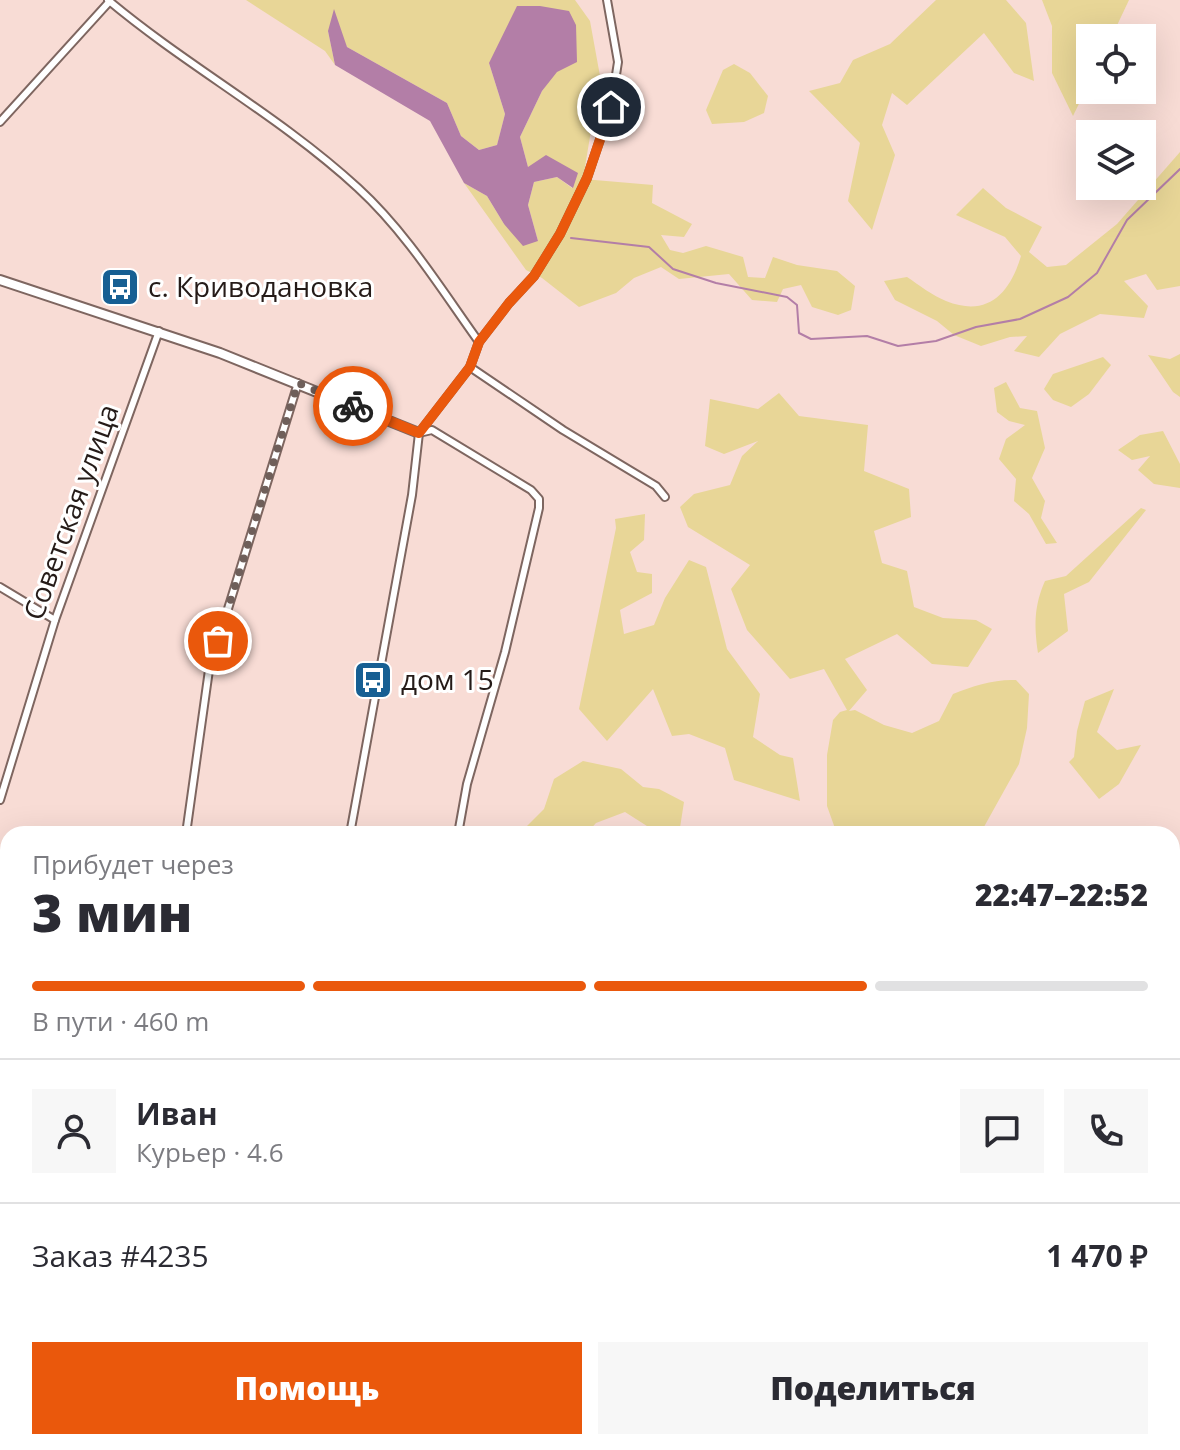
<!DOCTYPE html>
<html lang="ru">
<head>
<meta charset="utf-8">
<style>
  :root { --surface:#fff; --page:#f7f7f7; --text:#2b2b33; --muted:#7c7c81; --line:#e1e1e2; --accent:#ea580c }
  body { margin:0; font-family:"Open Sans",sans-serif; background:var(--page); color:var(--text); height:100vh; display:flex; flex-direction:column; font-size:30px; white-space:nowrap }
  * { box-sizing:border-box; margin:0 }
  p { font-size:26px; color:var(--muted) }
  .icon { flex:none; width:44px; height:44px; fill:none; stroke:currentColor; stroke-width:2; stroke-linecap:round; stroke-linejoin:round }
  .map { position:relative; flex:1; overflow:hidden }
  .panel { position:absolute; left:0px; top:826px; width:1180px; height:624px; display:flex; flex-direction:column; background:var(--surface); border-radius:24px 24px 0 0; box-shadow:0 8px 32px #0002 }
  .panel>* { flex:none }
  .controls { position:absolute; left:1076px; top:24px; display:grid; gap:16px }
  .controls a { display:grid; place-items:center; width:80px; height:80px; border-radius:0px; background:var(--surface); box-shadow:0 8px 32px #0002; font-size:40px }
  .pin { position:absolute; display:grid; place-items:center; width:68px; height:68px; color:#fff; margin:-34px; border:4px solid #fff; border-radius:50%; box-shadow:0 2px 8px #0007 }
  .courier { position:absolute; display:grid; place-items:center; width:80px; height:80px; margin:-40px; border:6px solid #ea580c; border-radius:50%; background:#fff; color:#222; box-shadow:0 2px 10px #0007 }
  .headline em { font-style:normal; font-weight:800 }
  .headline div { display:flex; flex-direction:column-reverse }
  .headline { display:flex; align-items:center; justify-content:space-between; height:136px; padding:0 32px }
  h1 { font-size:52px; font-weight:800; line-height:60px }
  .bar { display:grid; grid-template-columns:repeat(4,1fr); gap:12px 8px; align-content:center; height:96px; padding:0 32px }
  .bar i { height:10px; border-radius:6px; background:var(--line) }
  .bar .on { background:var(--accent) }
  .bar p { grid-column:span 4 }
  .line { display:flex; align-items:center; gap:20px; padding:0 32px; border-top:2px solid var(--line) }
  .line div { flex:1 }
  .round { display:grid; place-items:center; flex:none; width:84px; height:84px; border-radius:0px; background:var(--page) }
  .action { display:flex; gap:16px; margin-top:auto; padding:16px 32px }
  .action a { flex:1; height:92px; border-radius:0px; background:var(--accent); color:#fff; font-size:32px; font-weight:800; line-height:92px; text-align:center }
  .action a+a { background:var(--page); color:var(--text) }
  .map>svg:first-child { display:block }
  .green { fill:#e8d697 }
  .water { fill:#b37ea7 }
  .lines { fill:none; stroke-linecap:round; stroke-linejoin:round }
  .stream { stroke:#b37ea7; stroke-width:2 }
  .street-casing { stroke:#7e6660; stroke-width:10 }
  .secondary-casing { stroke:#7e6660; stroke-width:12 }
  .street { stroke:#fff; stroke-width:6 }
  .secondary { stroke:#fff; stroke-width:8 }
  .done { stroke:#6f5f5a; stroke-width:8; stroke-dasharray:0 14.4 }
  .route { stroke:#ea580c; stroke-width:10 }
  .labels { text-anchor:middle; stroke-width:6; stroke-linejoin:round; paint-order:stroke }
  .poi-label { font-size:28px; fill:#251b18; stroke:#fff; text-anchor:start }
  .street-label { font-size:28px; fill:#251b18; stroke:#fff }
</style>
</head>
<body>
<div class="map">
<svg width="1180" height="1450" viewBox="0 0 1180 1450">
  <rect width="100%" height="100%" fill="#f8dcd5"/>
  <g class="green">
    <polygon points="246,0 575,0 590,21 600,76 583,179 653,185 652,203 692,224 684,237 661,235 670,250 683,253 706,246 743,257 748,277 765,278 773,257 797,265 837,271 855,286 851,310 838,315 812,307 801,285 783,289 777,302 752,300 729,274 679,279 661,267 634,278 616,293 579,307 542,278 526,270 464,183 487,196 504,224 538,241 528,205 534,182 557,177 572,188 577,173 528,167 520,137 542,91 576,42 576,25 489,63 505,114 497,145 479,150 461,136 447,103 347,47 328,31 335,65 325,51"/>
    <polygon points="936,0 1006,0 1026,23 1034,81 1014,73 984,33 907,105 892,93 882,125 895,155 872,230 848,201 860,143 809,91 840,83 853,60 890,44"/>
    <polygon points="1042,0 1129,0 1111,38 1090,38 1090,81 1073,116 1052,73 1052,26"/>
    <polygon points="734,64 750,73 768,96 764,113 744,122 712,124 706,110 723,70"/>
    <path d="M1180 152V286L1157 290 1146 274 1124 281 1148 306 1144 318 1100 314 1060 334 1039 357 1014 351 1027 336 1010 337 981 346 954 335 937 321 895 300 884 281 907 277C919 285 933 296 946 301 988 318 1010 293 1021 256L1005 237 956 215 983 188 1006 208 1042 227 1029 252 1047 267 1066 265 1117 224Z"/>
    <polygon points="1180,354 1180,397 1173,392 1148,355 1170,359"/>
    <polygon points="1103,357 1111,365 1089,394 1071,407 1053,400 1044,389 1053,374"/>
    <polygon points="1006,382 1020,408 1037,411 1045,448 1032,478 1045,501 1041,518 1057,543 1046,544 1029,514 1014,501 1016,479 999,459 1006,439 1025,425 1009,421 997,412 994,388"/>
    <path d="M779 393 799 416 868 425 864 471 909 489 911 517 874 531 882 563 907 571 914 607 943 618 976 620 992 629 968 667 932 664 897 634 845 659 867 690 849 711 855 710 884 725 912 733 939 721 953 694C973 686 994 679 1016 680L1029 694 1027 728 1019 764 980 834H837L827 806V755L833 720 840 712 847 710 824 669 790 679 747 630 731 589 750 565 688 527 680 507 694 494 730 485 742 456 758 441 724 454 705 446 710 399 758 409Z"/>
    <polygon points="1163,431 1180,464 1180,488 1154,484 1138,470 1150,456 1132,460 1118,450 1140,435"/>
    <path d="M1141 508 1146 510 1089 582 1064 594 1068 631 1038 653C1034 625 1034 606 1045 581L1066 576Z"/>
    <polygon points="645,514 644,540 630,552 637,572 652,574 652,593 620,610 624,634 654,625 665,598 689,560 706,567 727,649 760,694 753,737 780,755 793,758 800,801 734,780 725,748 689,734 672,736 653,689 607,741 579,709 616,528 615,519"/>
    <polygon points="1114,689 1097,732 1117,750 1141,745 1119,784 1099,799 1069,762 1074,757 1077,731 1085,701"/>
    <polygon points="583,761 621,769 643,787 659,789 684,802 679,834 643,834 647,826 625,812 596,823 586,834 519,834 544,809 554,779"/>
  </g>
  <g class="water">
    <polygon points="517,6 540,6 569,11 576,25 577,62 557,72 542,91 520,137 528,167 546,155 578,173 573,188 557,177 534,182 528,205 538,241 523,246 504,224 487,196 464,183 430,121 335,65 328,31 334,9 347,47 447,103 461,136 479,150 497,145 505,114 489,63"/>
    <polygon points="480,1442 675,1442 678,1448 724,1446 732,1442 835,1442 833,1450 467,1450"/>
  </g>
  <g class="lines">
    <polyline class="stream" points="571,238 649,247 673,269 716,283 787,297 797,305 799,333 811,339 867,336 898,346 936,341 976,327 1020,319 1068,297 1097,273 1127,220 1180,169"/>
    <g class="street-casing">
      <g id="street">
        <path d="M108 0C188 67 281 117 358 188 406 232 441 289 479 342"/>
        <polyline points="0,122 110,1"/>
        <polyline points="470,367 563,430 656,486 665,497"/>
        <polyline points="419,433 470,367 479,342 509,303 534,276 560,234 587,178 611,107 618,62 607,0"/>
        <polyline points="419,433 432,430 531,490 539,499 539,508 505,652 467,784 458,834"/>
        <polyline points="0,587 55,620"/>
        <polyline points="0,800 55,620 159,331"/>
        <polyline points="186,834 209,670 298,383"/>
        <polyline points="350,834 412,495 419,433"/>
        <polyline points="0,978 8,981"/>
        <polyline points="111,1450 113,1442"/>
        <polyline points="238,1450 240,1442"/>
        <polyline points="353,1450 354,1442"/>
      </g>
    </g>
    <g class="secondary-casing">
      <polyline id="secondary" points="0,280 220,353 419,433"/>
    </g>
    <use href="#street" class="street"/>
    <use href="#secondary" class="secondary"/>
  </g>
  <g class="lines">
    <polyline class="done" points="218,641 298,383 353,406"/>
    <polyline class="route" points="353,406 419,433 470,367 479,342 509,303 534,276 560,234 587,178 611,107"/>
  </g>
  <defs>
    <g id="bus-square" transform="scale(2)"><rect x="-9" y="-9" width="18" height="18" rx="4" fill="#175f93" stroke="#fff"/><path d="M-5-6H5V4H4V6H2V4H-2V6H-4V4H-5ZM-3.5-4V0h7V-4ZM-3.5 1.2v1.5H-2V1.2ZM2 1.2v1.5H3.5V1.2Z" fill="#fff"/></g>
  </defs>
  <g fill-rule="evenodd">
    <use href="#bus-square" x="120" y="287"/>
    <use href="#bus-square" x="373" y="680"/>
  </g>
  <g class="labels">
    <g class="poi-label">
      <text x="148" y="297">с. Криводановка</text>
      <text x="401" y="690">дом 15</text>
    </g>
    <g class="street-label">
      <text transform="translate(71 512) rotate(-70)" y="10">Советская улица</text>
    </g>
  </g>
</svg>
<div class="controls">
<a><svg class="icon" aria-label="locate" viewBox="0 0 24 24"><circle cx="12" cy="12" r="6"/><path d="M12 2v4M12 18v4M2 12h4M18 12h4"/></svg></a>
<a><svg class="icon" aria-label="layers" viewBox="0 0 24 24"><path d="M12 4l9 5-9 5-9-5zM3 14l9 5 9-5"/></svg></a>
</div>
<div class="pin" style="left:218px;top:641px;background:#ea580c"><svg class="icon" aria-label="bag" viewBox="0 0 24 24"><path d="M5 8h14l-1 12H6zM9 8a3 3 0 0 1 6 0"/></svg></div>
<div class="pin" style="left:611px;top:107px;background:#1f2937"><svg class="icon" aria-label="home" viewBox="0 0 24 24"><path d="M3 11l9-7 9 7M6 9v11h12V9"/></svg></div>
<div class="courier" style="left:353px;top:406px"><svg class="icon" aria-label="bike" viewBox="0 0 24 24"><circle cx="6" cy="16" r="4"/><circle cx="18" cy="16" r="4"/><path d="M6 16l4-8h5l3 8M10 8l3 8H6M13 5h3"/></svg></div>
<section class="panel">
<div class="headline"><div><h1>3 мин</h1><p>Прибудет через</p></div><em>22:47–22:52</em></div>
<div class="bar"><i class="on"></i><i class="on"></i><i class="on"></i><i></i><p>В пути · 460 m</p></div>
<div class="line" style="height:144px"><a class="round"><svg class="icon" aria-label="person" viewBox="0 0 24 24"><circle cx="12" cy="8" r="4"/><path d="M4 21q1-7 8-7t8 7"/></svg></a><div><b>Иван</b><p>Курьер · 4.6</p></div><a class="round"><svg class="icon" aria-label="chat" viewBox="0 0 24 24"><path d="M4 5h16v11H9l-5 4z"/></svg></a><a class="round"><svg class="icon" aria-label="phone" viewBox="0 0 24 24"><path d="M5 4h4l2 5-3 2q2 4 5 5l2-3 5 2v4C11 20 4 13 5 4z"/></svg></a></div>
<div class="line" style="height:104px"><div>Заказ #4235</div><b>1 470 ₽</b></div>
<div class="action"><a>Помощь</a><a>Поделиться</a></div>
</section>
</div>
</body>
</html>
